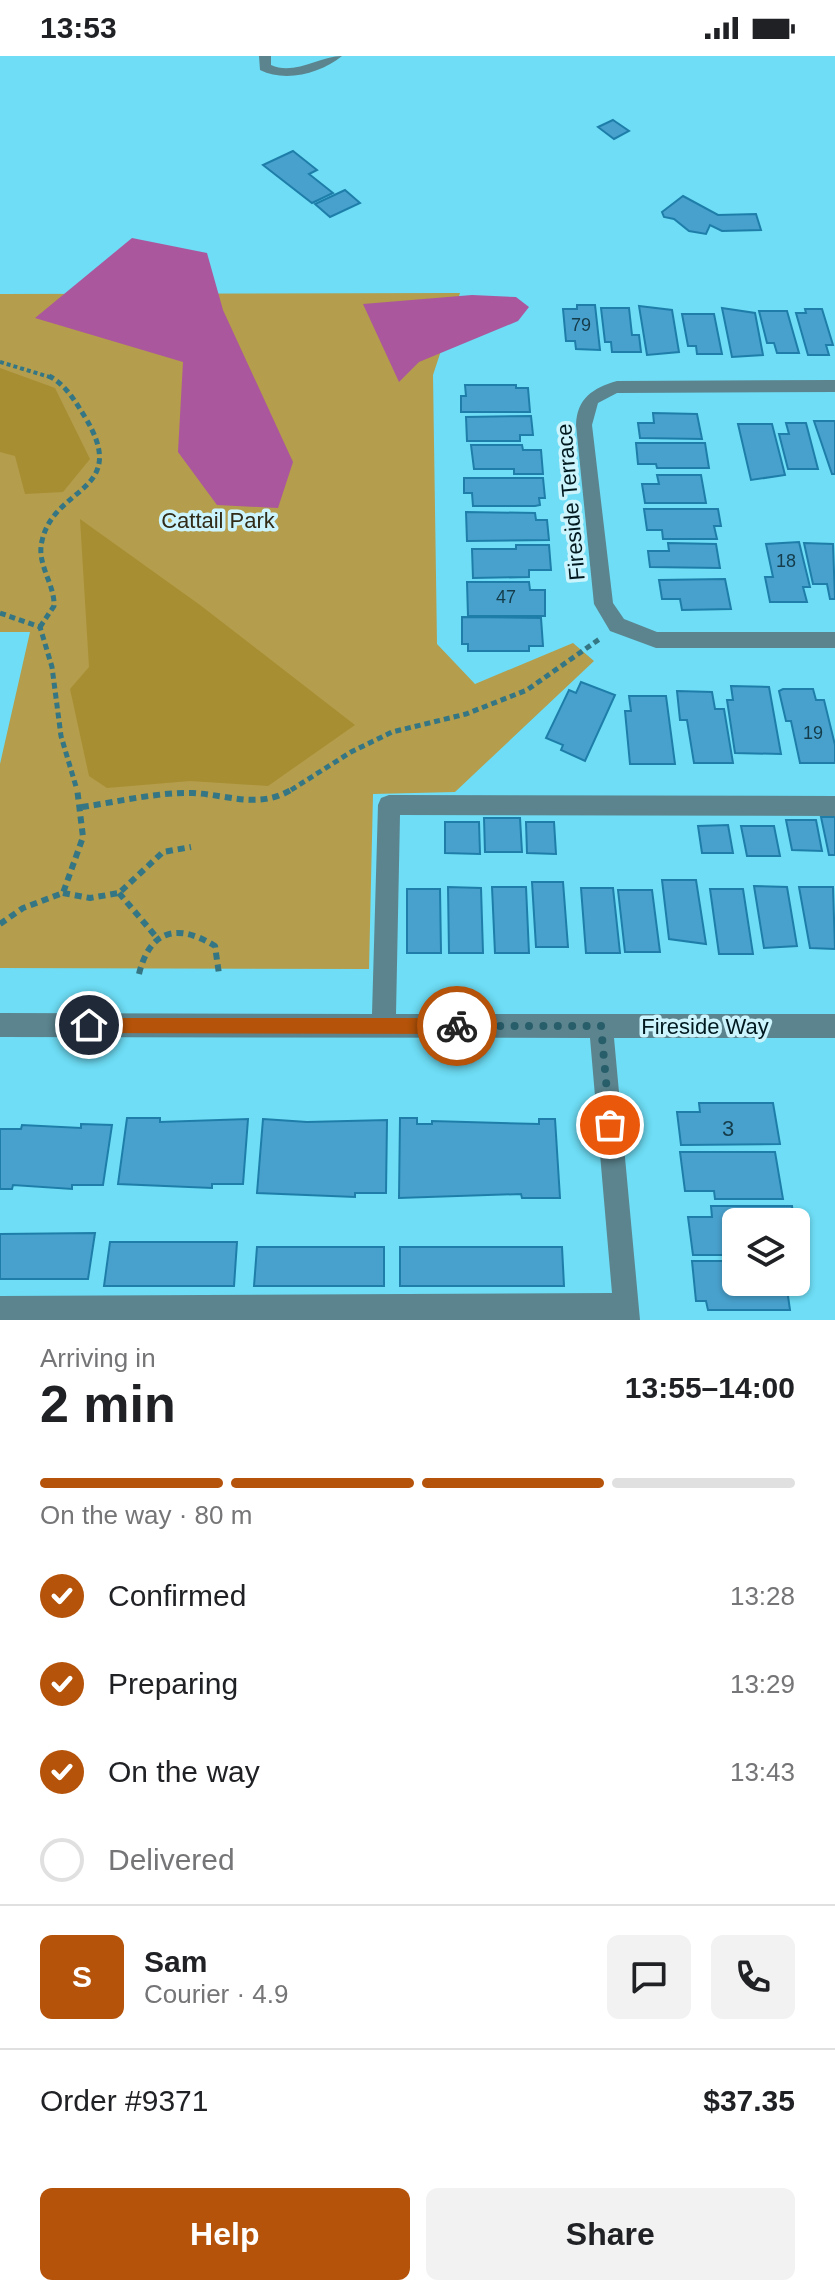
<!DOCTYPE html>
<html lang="en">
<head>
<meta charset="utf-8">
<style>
  :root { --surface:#fff; --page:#f2f2f2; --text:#202124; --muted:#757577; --line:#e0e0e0; --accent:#b45309 }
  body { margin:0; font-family:Arial,sans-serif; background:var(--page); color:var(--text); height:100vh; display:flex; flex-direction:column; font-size:30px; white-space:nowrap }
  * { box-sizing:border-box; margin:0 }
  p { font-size:26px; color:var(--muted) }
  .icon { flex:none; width:44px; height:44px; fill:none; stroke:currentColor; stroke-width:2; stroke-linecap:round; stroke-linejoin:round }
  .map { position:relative; height:1264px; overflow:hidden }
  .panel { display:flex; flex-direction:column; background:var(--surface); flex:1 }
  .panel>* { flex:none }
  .controls { position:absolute; left:722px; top:1152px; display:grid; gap:16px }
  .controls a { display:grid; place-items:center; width:88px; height:88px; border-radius:12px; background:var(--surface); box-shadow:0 2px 6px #0004; font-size:40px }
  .pin { position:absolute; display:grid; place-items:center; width:68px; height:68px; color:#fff; margin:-34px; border:4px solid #fff; border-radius:50%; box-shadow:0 2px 8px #0007 }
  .courier { position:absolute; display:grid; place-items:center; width:80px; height:80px; margin:-40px; border:6px solid #b45309; border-radius:50%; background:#fff; color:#222; box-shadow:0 2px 10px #0007 }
  .head em { font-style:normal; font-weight:600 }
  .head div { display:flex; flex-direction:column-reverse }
  .head { display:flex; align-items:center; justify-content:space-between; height:136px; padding:0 40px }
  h1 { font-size:52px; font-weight:600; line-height:60px }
  .bar { display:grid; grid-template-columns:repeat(4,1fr); gap:12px 8px; align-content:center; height:96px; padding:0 40px }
  .bar i { height:10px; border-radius:6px; background:var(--line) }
  .bar .selected { background:var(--accent) }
  .bar p { grid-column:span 4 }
  .line { display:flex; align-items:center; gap:20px; padding:0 40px; border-top:2px solid var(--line) }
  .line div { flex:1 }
  .round { display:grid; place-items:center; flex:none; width:84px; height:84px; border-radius:12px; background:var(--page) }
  ol { padding:0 40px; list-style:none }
  li { display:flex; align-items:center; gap:24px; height:88px }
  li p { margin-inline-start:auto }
  li .icon { padding:8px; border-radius:50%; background:var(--accent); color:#fff; stroke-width:4 }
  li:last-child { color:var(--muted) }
  li i { width:44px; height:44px; border:4px solid var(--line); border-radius:50% }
  .primary-button { display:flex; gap:16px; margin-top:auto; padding:16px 40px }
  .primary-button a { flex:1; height:92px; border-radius:12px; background:var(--accent); color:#fff; font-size:32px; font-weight:600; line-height:92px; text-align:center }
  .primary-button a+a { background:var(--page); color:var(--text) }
  .status { display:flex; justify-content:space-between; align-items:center; height:56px; padding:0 40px; background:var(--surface); direction:ltr }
  .status svg { height:22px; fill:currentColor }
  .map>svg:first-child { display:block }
  .green { fill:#b49d4c }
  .forest { fill:#a78e33 }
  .water { fill:#aa579d }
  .building { fill:#48a1cd; stroke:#1e7ea9; stroke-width:2 }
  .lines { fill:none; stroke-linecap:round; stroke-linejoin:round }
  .path-far2 { stroke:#357684; stroke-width:4; stroke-dasharray:4 3; stroke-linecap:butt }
  .path-far1 { stroke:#357684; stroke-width:5; stroke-dasharray:6 4; stroke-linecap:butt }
  .path { stroke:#357684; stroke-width:6; stroke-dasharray:7 5; stroke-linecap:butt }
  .minor { fill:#5b848e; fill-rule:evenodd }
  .route { fill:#b45309 }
  .done { stroke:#285e6a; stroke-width:8; stroke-dasharray:0 14.4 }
  .labels { text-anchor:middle; stroke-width:7; stroke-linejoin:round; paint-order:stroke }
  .number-label { font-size:18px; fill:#143c4a }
  .street-label { font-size:22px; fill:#021a1f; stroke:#ccf4fd }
  .park-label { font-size:22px; fill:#312b17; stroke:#ccf4fd }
  .near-number-label { font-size:22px; fill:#143c4a }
</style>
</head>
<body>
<div class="status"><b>13:53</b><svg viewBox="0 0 49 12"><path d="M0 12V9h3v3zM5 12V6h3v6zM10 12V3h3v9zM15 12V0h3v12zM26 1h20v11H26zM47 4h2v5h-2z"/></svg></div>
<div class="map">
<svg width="835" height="1264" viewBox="0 0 835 1264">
  <rect width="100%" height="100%" fill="#6eddf5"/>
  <polygon class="green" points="460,237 433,319 437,588 475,628 573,587 594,605 455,736 373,738 369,913 0,912 0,708 30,576 0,576 0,238"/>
  <g class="forest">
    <polygon points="0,312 55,332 90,403 63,436 25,438 15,400 0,396"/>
    <polygon points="80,463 200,549 355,669 268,730 190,725 107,732 89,720 70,633 89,611"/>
  </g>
  <g class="water">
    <polygon points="132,182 207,197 223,254 293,406 278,452 217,449 178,396 183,306 35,262"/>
    <polygon points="472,239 516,241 529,251 518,265 419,306 399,326 363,248"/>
  </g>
  <g class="building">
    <polygon points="613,64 629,75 614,83 598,71"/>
    <polygon points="293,95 317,114 309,118 333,137 312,147 263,109"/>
    <polygon points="345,134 360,147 330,161 315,148"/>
    <polygon points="683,140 718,159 756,158 761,174 722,175 710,169 706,178 689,175 674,163 664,161 662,156"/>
    <polygon points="577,249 595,249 600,294 576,293 575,285 566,285 563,253 577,253"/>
    <polygon points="639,250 672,254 679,296 647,299"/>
    <polygon points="601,252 629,252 632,279 639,279 641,296 612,296 611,286 605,286"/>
    <polygon points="722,252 755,257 763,299 732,301"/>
    <polygon points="805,253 822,253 833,289 826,289 829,299 808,299 796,257 806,257"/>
    <polygon points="759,255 787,255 799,297 777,297 774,287 767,287"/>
    <polygon points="682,258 714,258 722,298 697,298 696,290 688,290"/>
    <polygon points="465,329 516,329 516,332 528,332 530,356 461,356 461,340 466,340"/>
    <polygon points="653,357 697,358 702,383 640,382 638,367 654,367"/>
    <polygon points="531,360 533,379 520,379 520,385 467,385 466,361"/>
    <polygon points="814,365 835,365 835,418 832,418"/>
    <polygon points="786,367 806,367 818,413 788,413 779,378 789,378"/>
    <polygon points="738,368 772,368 785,419 751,424"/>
    <polygon points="636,387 705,387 709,412 657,412 656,408 638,408"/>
    <polygon points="471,389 522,389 523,394 541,394 543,418 514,418 514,413 474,413"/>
    <polygon points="657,419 701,419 706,447 645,447 642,428 659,428"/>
    <polygon points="464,422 543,422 545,442 539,442 540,449 535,450 473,450 472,437 464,437"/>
    <polygon points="644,453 718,453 721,470 714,470 717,483 663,483 662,474 647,474"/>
    <polygon points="466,456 535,457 536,464 547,464 549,484 467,485"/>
    <polygon points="799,486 810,531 803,531 807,546 770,546 765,521 773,521 766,488"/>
    <polygon points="668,487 716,488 720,512 650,511 648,495 669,495"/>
    <polygon points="804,487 833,488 835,543 830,543 827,528 813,528"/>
    <polygon points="516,489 549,489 551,514 529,514 529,521 473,522 472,493 516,493"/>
    <polygon points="725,523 731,553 682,554 680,543 662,543 659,524"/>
    <polygon points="467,526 529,526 530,534 545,534 545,560 468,560"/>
    <polygon points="462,561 541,562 543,590 529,590 529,595 468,595 468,588 462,588"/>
    <polygon points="581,626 615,639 585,705 561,694 563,689 546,682 569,634 576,637"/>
    <polygon points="731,630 769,631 781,698 735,697 727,644 733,644"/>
    <polygon points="783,633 813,633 816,644 824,644 835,689 835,707 800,707 791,665 786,665 779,635"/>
    <polygon points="677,635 712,636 715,653 724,653 733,707 694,707 687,664 680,664"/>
    <polygon points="629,640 666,640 675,708 630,708 625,655 631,655"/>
    <polygon points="821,761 835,761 835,799 829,799"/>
    <polygon points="484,762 520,762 522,796 485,796"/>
    <polygon points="786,764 816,764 822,795 792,794"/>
    <polygon points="445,766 479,766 480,798 445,797"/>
    <polygon points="526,766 554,766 556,798 527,797"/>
    <polygon points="728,769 733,797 702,797 698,770"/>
    <polygon points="741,770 774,770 780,800 747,800"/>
    <polygon points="662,824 696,824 706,888 669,883"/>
    <polygon points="532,826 563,826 568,891 536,891"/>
    <polygon points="754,830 787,831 797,890 764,892"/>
    <polygon points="448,831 481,832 483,897 449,897"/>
    <polygon points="492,831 526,831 529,897 495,897"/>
    <polygon points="799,831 833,831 835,893 810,892"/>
    <polygon points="581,832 613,832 620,897 586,897"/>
    <polygon points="407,833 440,833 441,897 407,897"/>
    <polygon points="710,833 743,833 753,898 719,898"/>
    <polygon points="618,834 652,834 660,896 625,896"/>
    <polygon points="699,1047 773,1047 780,1088 681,1089 677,1056 700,1056"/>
    <polygon points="127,1062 160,1062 160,1066 248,1063 243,1128 212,1128 212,1132 118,1128"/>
    <polygon points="400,1062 417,1062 417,1068 432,1068 432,1065 539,1068 539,1063 555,1063 560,1142 522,1142 521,1138 399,1142"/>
    <polygon points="263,1063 307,1066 387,1064 386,1137 355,1137 355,1141 257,1137"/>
    <polygon points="81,1068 112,1069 103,1129 72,1129 72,1133 13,1129 12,1133 0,1133 0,1073 21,1073 22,1069 81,1072"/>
    <polygon points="680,1096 775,1096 783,1143 715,1143 714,1135 685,1135"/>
    <polygon points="711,1150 792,1150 794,1166 736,1166 736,1199 693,1199 688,1161 712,1161"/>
    <polygon points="95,1177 88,1223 0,1223 0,1178"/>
    <polygon points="110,1186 237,1186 234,1230 104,1230"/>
    <polygon points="257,1191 384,1191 384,1230 254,1230"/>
    <polygon points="400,1191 562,1191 564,1230 400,1230"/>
    <polygon points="692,1205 736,1205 736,1226 786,1226 790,1254 708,1254 706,1245 696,1245"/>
  </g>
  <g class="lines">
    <polyline class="path-far2" points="0,306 53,322"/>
    <g class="path-far1">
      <polyline points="0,557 40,571 52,611 61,680 77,734"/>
      <path d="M40 571 54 550C55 528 36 508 42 485 54 429 131 437 85 361 75 345 66 329 49 320"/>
      <polyline points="291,734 351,696 392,676 466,658 527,634 601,582"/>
    </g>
    <g class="path">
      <path d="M82 751C117 746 157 736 193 737 230 739 260 754 294 732"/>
      <polyline points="63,837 90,842 119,837 163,796 191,791"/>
      <polyline points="119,837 158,883"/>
      <polyline points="0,868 23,852 63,837 83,781 77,732"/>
      <path d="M139 918C150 873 178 867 215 890L219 918"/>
    </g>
    <g class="minor">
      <path d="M259 0H271V9C294 20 319 0 342 0 321 17 286 27 260 14Z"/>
      <path d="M835 324V336L617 337 598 347 592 369 613 547 624 563 657 576H835V592H656L610 575 594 548 576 369C577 342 593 332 617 325Z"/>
      <polygon points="389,739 835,740 835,760 400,759 396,958 835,958 835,982 614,982 640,1264 0,1264 0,1240 612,1237 590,982 0,981 0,957 372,958 378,749 381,742"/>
    </g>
  </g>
  <polygon class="route" points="89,962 457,962 465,970 457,978 89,977 81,969"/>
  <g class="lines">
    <polyline class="done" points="457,970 601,970 610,1069"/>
  </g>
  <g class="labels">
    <g class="number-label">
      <text x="581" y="275">79</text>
      <text x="786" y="511">18</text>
      <text x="506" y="547">47</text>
      <text x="813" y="683">19</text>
    </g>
    <g class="street-label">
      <text transform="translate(570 446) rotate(-95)" y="8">Fireside Terrace</text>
      <text x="705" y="978">Fireside Way</text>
    </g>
    <g class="park-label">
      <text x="218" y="472">Cattail Park</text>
    </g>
    <g class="near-number-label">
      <text x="728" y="1080">3</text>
    </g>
  </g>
</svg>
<div class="controls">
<a><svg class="icon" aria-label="layers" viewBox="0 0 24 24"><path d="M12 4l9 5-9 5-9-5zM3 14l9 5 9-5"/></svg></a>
</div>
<div class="pin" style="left:610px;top:1069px;background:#ea580c"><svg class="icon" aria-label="bag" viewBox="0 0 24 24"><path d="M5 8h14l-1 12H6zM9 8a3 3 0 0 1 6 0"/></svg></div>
<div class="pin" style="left:89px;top:969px;background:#1f2937"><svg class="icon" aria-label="home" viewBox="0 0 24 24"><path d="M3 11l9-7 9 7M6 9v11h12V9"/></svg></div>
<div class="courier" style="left:457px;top:970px"><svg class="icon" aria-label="bike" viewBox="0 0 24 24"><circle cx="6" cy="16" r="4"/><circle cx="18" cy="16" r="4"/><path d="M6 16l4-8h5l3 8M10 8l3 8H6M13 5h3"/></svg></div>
</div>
<section class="panel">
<div class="head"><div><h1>2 min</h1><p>Arriving in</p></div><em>13:55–14:00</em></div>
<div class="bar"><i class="selected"></i><i class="selected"></i><i class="selected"></i><i></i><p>On the way · 80 m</p></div>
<ol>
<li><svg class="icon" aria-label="check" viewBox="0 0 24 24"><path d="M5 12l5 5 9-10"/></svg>Confirmed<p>13:28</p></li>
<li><svg class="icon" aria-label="check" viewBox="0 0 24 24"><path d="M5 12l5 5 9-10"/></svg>Preparing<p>13:29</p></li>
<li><svg class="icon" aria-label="check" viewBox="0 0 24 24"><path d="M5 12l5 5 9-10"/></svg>On the way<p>13:43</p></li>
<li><i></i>Delivered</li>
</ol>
<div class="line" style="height:144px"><b class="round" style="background:var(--accent);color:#fff">S</b><div><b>Sam</b><p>Courier · 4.9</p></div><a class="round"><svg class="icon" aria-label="chat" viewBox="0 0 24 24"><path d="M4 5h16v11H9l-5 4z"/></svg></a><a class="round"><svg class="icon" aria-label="phone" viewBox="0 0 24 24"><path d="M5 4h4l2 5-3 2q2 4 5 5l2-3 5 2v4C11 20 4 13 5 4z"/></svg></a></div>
<div class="line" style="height:104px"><div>Order #9371</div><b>$37.35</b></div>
<div class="primary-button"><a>Help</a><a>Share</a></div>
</section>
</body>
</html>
